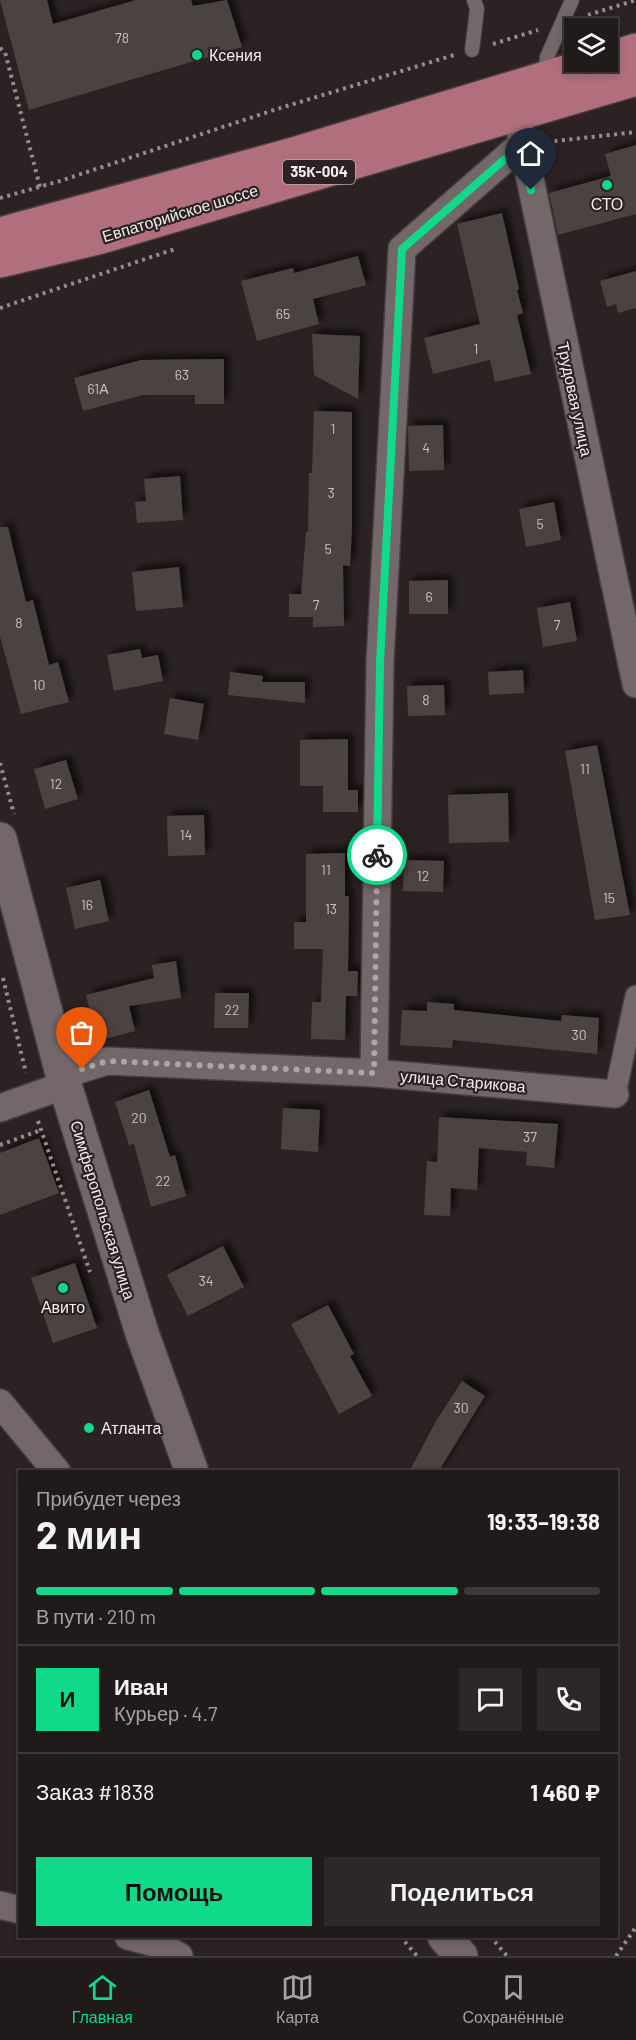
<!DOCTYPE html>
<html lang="ru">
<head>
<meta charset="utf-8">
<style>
  :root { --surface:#211a1b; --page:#2d2728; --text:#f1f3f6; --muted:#a2a1a3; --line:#3e383a; --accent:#11d98a }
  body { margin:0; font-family:Barlow,sans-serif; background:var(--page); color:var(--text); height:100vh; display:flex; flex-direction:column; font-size:22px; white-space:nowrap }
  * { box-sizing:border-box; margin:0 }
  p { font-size:20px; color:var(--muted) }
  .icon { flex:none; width:33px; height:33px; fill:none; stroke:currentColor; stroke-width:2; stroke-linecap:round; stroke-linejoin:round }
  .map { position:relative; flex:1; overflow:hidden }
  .side { position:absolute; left:18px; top:1470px; width:600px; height:468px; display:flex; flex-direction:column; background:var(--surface); border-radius:0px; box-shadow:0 3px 9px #0003,0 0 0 2px var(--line) }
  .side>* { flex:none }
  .tools { position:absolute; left:564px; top:18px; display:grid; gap:12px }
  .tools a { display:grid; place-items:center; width:54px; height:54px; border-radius:0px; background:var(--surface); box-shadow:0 3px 9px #0003,0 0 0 2px var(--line); font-size:30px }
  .pin { position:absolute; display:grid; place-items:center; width:51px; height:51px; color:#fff; margin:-62px -26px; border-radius:50% 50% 50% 0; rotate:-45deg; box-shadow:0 0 6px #0007 }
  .pin .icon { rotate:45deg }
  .courier { position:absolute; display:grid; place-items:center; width:60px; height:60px; margin:-30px; border:4px solid #11d98a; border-radius:50%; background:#fff; color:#222; box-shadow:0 2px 8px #0007 }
  .headline em { font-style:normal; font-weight:700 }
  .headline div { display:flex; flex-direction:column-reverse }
  .headline { display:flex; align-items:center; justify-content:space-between; height:102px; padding:0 18px }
  h1 { font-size:39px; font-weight:700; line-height:45px }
  .bar { display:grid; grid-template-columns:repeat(4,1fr); gap:9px 6px; align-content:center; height:72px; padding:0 18px }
  .bar i { height:8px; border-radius:4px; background:var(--line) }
  .bar .on { background:var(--accent) }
  .bar p { grid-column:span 4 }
  .line { display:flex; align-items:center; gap:15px; padding:0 18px; border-top:2px solid var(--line) }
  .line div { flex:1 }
  .round { display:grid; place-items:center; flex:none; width:63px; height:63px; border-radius:0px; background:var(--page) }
  .button { display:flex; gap:12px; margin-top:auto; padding:12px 18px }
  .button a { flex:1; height:69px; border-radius:0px; background:var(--accent); color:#111; font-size:24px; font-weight:700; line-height:69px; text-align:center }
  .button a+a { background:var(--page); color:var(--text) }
  .tabs { display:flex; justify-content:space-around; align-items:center; height:84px; border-top:2px solid var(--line); background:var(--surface); font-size:16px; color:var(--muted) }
  .tabs a { display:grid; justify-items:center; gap:3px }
  .tabs .on { color:var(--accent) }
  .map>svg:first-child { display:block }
  .building { fill:#4c4243; filter:url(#shadow) }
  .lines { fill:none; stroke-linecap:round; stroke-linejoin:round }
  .service-casing { stroke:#453d3e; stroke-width:16 }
  .pedestrian-casing { stroke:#453d3e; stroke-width:24 }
  .minor-casing { stroke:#453d3e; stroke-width:30 }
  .tertiary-casing { stroke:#453d3e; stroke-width:36 }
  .primary-casing { stroke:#453d3e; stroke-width:36 }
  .path { stroke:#958d8e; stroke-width:4; stroke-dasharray:3 4.5; stroke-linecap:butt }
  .service { stroke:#736769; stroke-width:14 }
  .pedestrian { stroke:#736769; stroke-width:21 }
  .minor { stroke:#736769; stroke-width:27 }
  .tertiary { stroke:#736769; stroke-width:33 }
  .primary { stroke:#b16f7d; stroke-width:33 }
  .done { stroke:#ada5a6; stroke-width:6; stroke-dasharray:0 10.8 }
  .route { stroke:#11d98a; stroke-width:8 }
  .poi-dot { fill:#11d98a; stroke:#2c2224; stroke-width:2 }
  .labels { text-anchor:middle; stroke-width:4.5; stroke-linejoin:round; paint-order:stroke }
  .number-label { font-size:14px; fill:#c8c1c2 }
  .shield { fill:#2c2224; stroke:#b7afb0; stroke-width:1.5 }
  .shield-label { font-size:15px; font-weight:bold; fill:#f2ebec }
  .poi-label { font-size:16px; fill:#f2ebec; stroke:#2c2224; text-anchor:start }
  .street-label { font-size:16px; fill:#f2ebec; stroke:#2c2224 }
</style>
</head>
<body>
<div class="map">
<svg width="636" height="1956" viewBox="0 0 636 1956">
  <defs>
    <filter id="shadow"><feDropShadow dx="5.5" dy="-5.5" stdDeviation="3" flood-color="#0009"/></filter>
  </defs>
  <rect width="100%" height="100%" fill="#2c2224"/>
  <g class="building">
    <polygon points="0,0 47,0 53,24 136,0 191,0 193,6 227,0 242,47 29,110"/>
    <polygon points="636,145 636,214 558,235 549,193 611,176 605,154"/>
    <polygon points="502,213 519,289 517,290 523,313 517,315 531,374 495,382 490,360 433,374 424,338 480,324 457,224"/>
    <polygon points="358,256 366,285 313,299 319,324 257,341 241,281 293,268 294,273"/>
    <polygon points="636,271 636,308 618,313 616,304 607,307 600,281"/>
    <polygon points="312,334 360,336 358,399 314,375"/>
    <polygon points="224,359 224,404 195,404 195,395 143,395 83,411 74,378 141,360"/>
    <polygon points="314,411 352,412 352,527 350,566 343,565 344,626 313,627 313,617 289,617 289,594 301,594 306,532 308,532 309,473 312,473"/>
    <polygon points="443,425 444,470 409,471 408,426"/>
    <polygon points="180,476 183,520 137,523 135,502 146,501 144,479"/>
    <polygon points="554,502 561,540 526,547 519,509"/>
    <polygon points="0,527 8,527 26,602 33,600 49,665 58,662 69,702 21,714 0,636"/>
    <polygon points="179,567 183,607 136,611 132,572"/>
    <polygon points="448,580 448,614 409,614 409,581"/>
    <polygon points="570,602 577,641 543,647 537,608"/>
    <polygon points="140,649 142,658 158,655 163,681 114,691 107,655"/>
    <polygon points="523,670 524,693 489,695 488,672"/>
    <polygon points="230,672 263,676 262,682 305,682 305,703 228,695"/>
    <polygon points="444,685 445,715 408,716 407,686"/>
    <polygon points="170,698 204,704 198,740 164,734"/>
    <polygon points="348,739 348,790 358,790 358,812 323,812 323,786 300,786 300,740"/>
    <polygon points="597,745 630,915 595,920 565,751"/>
    <polygon points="66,760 78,799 45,809 34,769"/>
    <polygon points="508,793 509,842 449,843 448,795"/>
    <polygon points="204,815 205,855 168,856 167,816"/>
    <polygon points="345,853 345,896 349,896 348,971 358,971 357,996 346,996 345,1040 311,1039 312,1002 321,1002 323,949 294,949 294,922 306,922 306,854"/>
    <polygon points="404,860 444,861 443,892 403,891"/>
    <polygon points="100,880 109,921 75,929 66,888"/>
    <polygon points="176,961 181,998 129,1006 135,1031 97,1041 86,995 154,978 152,965"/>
    <polygon points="215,993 249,993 248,1028 214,1028"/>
    <polygon points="427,1002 454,1004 454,1010 561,1021 562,1015 599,1018 597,1054 453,1040 452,1048 400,1045 402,1010 427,1011"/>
    <polygon points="149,1090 170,1157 175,1155 186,1196 151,1207 134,1144 129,1145 115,1102"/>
    <polygon points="283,1108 320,1110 318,1152 281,1149"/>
    <polygon points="439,1117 558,1124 554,1168 526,1165 527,1152 479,1148 477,1190 451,1188 450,1216 424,1215 427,1161 437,1162"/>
    <polygon points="39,1138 59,1193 0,1215 0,1153"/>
    <polygon points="223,1246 244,1287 188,1316 167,1275"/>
    <polygon points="75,1263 97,1328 53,1343 31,1278"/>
    <polygon points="328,1305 354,1354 350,1356 372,1396 339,1414 291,1324"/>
    <polygon points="462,1381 485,1396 438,1472 409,1472 436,1421"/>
  </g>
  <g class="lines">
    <g class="service-casing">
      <g id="service">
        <polyline points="472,50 477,9 474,0"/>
        <polyline points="545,77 547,57 572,0"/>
      </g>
    </g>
    <g class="pedestrian-casing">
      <polyline id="pedestrian" points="615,1094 636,996"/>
    </g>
    <g class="minor-casing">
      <g id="minor">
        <polyline points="520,131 636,684"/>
        <polyline points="374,1073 380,662 402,249 522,144"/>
        <polyline points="62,1075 107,1061 374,1073 615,1094"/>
        <polyline points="0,1108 65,1085"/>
        <polyline points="0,1403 57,1472"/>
        <polyline points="0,1905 20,1910"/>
        <polyline points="128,1936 155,1943 179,1956"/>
      </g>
    </g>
    <g class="tertiary-casing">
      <g id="tertiary">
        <polyline points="0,839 65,1085 142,1333 192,1472"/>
        <polyline points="444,1936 461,1956"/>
      </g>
    </g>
    <g class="primary-casing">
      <g id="primary">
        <polyline points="608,59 636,50"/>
        <polyline points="0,234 290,155 598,62"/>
        <polyline points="0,261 98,238 636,79"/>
      </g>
    </g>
    <g class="path">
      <polyline points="588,15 636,0"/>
      <polyline points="493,44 538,30"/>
      <polyline points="0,48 5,52 40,187"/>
      <polyline points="547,142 636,132"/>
      <polyline points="0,198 60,181 277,109 454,55"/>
      <polyline points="0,308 175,249"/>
      <polyline points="0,763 14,814"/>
      <polyline points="3,978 26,1073"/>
      <polyline points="38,1121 90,1272"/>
      <polyline points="0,1145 41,1130"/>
      <polyline points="400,1936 417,1956"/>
      <polyline points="490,1936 507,1956"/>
      <polyline points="616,1956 636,1927"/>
    </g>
    <use href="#service" class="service"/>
    <use href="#pedestrian" class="pedestrian"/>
    <use href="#minor" class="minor"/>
    <use href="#tertiary" class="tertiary"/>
    <use href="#primary" class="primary"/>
  </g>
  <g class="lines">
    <polyline class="done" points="82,1069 107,1061 374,1073 377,855"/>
    <polyline class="route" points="377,855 380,662 402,249 522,144 531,190"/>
  </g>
  <g class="poi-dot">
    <circle cx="197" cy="55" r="6"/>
    <circle cx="607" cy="185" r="6"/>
    <circle cx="63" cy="1288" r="6"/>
    <circle cx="89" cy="1428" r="6"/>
  </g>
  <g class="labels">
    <g class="number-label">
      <text x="122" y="43">78</text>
      <text x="283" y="319">65</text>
      <text x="476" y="354">1</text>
      <text x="182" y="380">63</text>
      <text x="98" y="394">61А</text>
      <text x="333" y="434">1</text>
      <text x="426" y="453">4</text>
      <text x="331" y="498">3</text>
      <text x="540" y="529">5</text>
      <text x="328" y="554">5</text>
      <text x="429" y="602">6</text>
      <text x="316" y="610">7</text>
      <text x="19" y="628">8</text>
      <text x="557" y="630">7</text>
      <text x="39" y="690">10</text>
      <text x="426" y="705">8</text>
      <text x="585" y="774">11</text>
      <text x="56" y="789">12</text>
      <text x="186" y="840">14</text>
      <text x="326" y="875">11</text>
      <text x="423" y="881">12</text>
      <text x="609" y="903">15</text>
      <text x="87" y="910">16</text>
      <text x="331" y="914">13</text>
      <text x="232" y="1015">22</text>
      <text x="579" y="1040">30</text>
      <text x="139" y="1123">20</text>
      <text x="530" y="1142">37</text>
      <text x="163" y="1186">22</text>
      <text x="206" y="1286">34</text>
      <text x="461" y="1413">30</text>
    </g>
    <rect class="shield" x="283" y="160" width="72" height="24" rx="4.5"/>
    <g class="shield-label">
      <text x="319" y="177">35К-004</text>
    </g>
    <g class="poi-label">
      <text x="209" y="61">Ксения</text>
      <text x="607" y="210" text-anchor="middle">СТО</text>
      <text x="63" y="1313" text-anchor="middle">Авито</text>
      <text x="101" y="1434">Атланта</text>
    </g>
    <g class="street-label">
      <text transform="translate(180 213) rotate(-17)" y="6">Евпаторийское шоссе</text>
      <text transform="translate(575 399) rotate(78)" y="6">Трудовая улица</text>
      <text transform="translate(463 1081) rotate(5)" y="6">улица Старикова</text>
      <text transform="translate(103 1210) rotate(73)" y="6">Симферопольская улица</text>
    </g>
  </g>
</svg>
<div class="tools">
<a><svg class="icon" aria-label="layers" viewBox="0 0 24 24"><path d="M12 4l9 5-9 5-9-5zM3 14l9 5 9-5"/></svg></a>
</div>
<div class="pin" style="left:82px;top:1069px;background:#ea580c"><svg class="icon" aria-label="bag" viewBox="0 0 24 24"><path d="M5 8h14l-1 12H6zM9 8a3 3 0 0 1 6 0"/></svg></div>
<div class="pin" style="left:531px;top:190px;background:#1f2937"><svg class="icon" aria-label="home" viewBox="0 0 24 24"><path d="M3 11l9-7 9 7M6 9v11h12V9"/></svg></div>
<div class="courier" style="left:377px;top:855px"><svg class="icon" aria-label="bike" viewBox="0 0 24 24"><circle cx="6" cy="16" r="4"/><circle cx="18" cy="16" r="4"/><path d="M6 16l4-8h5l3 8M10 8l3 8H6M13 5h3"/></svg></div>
<section class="side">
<div class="headline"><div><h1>2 мин</h1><p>Прибудет через</p></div><em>19:33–19:38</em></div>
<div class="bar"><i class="on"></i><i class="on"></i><i class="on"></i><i></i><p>В пути · 210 m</p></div>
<div class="line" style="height:108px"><b class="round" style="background:var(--accent);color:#111">И</b><div><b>Иван</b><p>Курьер · 4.7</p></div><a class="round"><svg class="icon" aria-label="chat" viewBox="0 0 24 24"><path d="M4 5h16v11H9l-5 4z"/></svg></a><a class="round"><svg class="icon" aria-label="phone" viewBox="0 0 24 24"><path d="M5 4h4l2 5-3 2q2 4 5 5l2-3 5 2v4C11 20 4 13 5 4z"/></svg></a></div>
<div class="line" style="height:78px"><div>Заказ #1838</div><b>1 460 ₽</b></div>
<div class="button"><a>Помощь</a><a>Поделиться</a></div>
</section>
</div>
<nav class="tabs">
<a class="on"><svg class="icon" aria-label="home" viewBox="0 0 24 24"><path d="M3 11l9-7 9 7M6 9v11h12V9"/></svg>Главная</a>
<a><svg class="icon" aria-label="map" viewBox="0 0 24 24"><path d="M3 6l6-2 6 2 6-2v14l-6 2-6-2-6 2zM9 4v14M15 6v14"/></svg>Карта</a>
<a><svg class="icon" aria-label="saved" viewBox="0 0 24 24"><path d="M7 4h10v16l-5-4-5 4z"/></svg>Сохранённые</a>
</nav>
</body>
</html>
